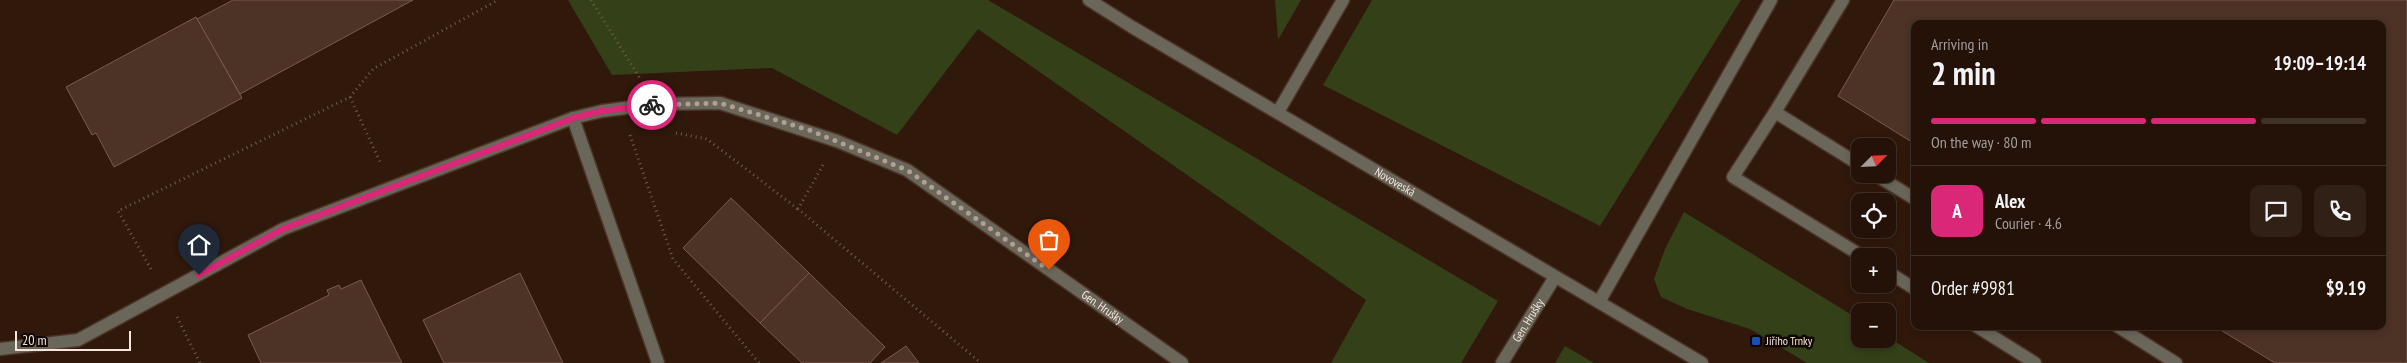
<!DOCTYPE html>
<html lang="en">
<head>
<meta charset="utf-8">
<style>
  :root { --surface:#241208; --page:#302016; --text:#f1f3f6; --muted:#a39e9c; --line:#413229; --accent:#db2777 }
  body { margin:0; font-family:"PT Sans Narrow",sans-serif; background:var(--page); color:var(--text); height:100vh; display:flex; flex-direction:column; font-size:19px; white-space:nowrap }
  * { box-sizing:border-box; margin:0 }
  p { font-size:16px; color:var(--muted) }
  .icon { flex:none; width:28px; height:28px; fill:none; stroke:currentColor; stroke-width:2; stroke-linecap:round; stroke-linejoin:round }
  .map { position:relative; flex:1; overflow:hidden }
  .panel { position:absolute; left:1911px; top:20px; width:475px; height:310px; display:flex; flex-direction:column; background:var(--surface); border-radius:10px; box-shadow:0 2px 8px #0003,0 0 0 1px var(--line) }
  .panel>* { flex:none }
  .needle { width:32px; rotate:66deg }
  .fabs { position:absolute; left:1851px; top:138px; display:grid; gap:10px }
  .fabs a { display:grid; place-items:center; width:45px; height:45px; border-radius:10px; background:var(--surface); box-shadow:0 2px 8px #0003,0 0 0 1px var(--line); font-size:25px }
  .scale { position:absolute; left:15px; bottom:12px; width:116px; box-sizing:border-box; padding-left:5px; border:2px solid #f7e6dd; border-top:0; font-size:14px; line-height:18px; white-space:nowrap; color:#f7e6dd; -webkit-text-stroke:4px #100703; paint-order:stroke }
  .pin { position:absolute; display:grid; place-items:center; width:42px; height:42px; color:#fff; margin:-51px -21px; border-radius:50% 50% 50% 0; rotate:-45deg; box-shadow:0 0 5px #0007 }
  .pin .icon { rotate:45deg }
  .courier { position:absolute; display:grid; place-items:center; width:50px; height:50px; margin:-25px; border:4px solid #db2777; border-radius:50%; background:#fff; color:#222; box-shadow:0 1px 6px #0007 }
  .headline em { font-style:normal; font-weight:700 }
  .headline div { display:flex; flex-direction:column-reverse }
  .headline { display:flex; align-items:center; justify-content:space-between; height:85px; padding:0 20px }
  h1 { font-size:32px; font-weight:700; line-height:38px }
  .bar { display:grid; grid-template-columns:repeat(4,1fr); gap:8px 5px; align-content:center; height:60px; padding:0 20px }
  .bar i { height:6px; border-radius:4px; background:var(--line) }
  .bar .selected { background:var(--accent) }
  .bar p { grid-column:span 4 }
  .line { display:flex; align-items:center; gap:12px; padding:0 20px; border-top:1px solid var(--line) }
  .line div { flex:1 }
  .round { display:grid; place-items:center; flex:none; width:52px; height:52px; border-radius:10px; background:var(--page) }
  .map>svg:first-child { display:block }
  .green { fill:#334018 }
  .building { fill:#4d3226; stroke:#795b4e }
  .lines { fill:none; stroke-linecap:round; stroke-linejoin:round }
  .minor-casing { stroke:#4c3528; stroke-width:15 }
  .path { stroke:#715c50; stroke-width:3; stroke-dasharray:1 4; stroke-linecap:butt }
  .minor { stroke:#6b665a; stroke-width:12 }
  .done { stroke:#b19e94; stroke-width:5; stroke-dasharray:0 9 }
  .route { stroke:#db2777; stroke-width:6 }
  .transit-dot { fill:#1a4fb4; stroke:#100703; stroke-width:2 }
  .labels { text-anchor:middle; stroke-width:5; stroke-linejoin:round; paint-order:stroke }
  .street-label { font-size:12px; fill:#f7e6dd; stroke:#100703 }
  .poi-label { font-size:12px; fill:#f7e6dd; stroke:#100703; text-anchor:start }
</style>
</head>
<body>
<div class="map">
<svg width="2407" height="363" viewBox="0 0 2407 363">
  <rect width="100%" height="100%" fill="#30180b"/>
  <g class="green">
    <polygon points="568,0 988,0 1498,301 1461,363 1331,363 1366,300 978,29 897,135 772,68 612,75"/>
    <polygon points="1275,0 1301,0 1278,40"/>
    <polygon points="1372,0 1741,0 1600,226 1323,85"/>
    <polygon points="1684,212 1860,320 1860,339 1888,337 1929,363 1807,363 1750,329 1687,309 1661,297 1654,279 1665,249"/>
    <polygon points="1565,346 1594,363 1555,363"/>
  </g>
  <g class="building">
    <polygon points="233,0 413,0 240,94 197,19"/>
    <polygon points="1894,0 2407,0 2407,363 2275,363 2214,326 2382,326 2382,24 1915,24 1915,144 1838,96"/>
    <polygon points="196,17 242,98 114,167 96,133 92,135 66,87"/>
    <polygon points="731,198 809,273 760,323 683,248"/>
    <polygon points="520,273 563,363 444,363 423,320"/>
    <polygon points="809,273 885,347 870,363 802,363 760,323"/>
    <polygon points="361,280 402,363 261,363 248,335 329,295 327,290 339,285 341,289"/>
    <polygon points="906,346 919,363 881,363"/>
  </g>
  <g class="lines">
    <g class="minor-casing">
      <g id="minor">
        <path id="s1" d="M1089 0 1132 27 1702 363"/>
        <polyline points="1843,0 1775,112 1860,165"/>
        <polyline points="1278,112 1343,0"/>
        <polyline points="1775,112 1733,177 1862,256"/>
        <polyline points="573,118 658,363"/>
        <polyline points="1874,174 1915,199"/>
        <polyline points="1888,272 1915,289"/>
        <polyline points="1599,302 1771,0"/>
        <polyline points="1976,326 2035,363"/>
        <polyline points="2117,326 2176,363"/>
        <path id="s2" d="M0 349 78 340 283 229 573 118 602 111 656 104 720 103 837 141 907 170 1182 363"/>
        <path id="s3" d="M1502 363 1555 277"/>
      </g>
    </g>
    <g class="path">
      <polyline points="591,0 641,80"/>
      <polyline points="350,97 381,164"/>
      <polyline points="676,133 707,139 798,209"/>
      <polyline points="630,135 673,259 759,363"/>
      <polyline points="823,165 798,209 981,363"/>
      <polyline points="151,269 118,211 350,97 373,69 498,0"/>
      <polyline points="177,317 200,363"/>
    </g>
    <use href="#minor" class="minor"/>
  </g>
  <g class="lines">
    <polyline class="done" points="652,105 720,103 809,130 907,170 1049,270"/>
    <polyline class="route" points="199,275 283,229 574,118 602,111 652,105"/>
  </g>
  <rect class="transit-dot" x="1751" y="336" width="10" height="10" rx="2.5"/>
  <g class="labels">
    <g class="street-label">
      <text dy="4" stroke="none"><textPath href="#s1" startOffset="356">Novoveská</textPath></text>
      <text dy="4" stroke="none"><textPath href="#s2" startOffset="1208">Gen. Hrušky</textPath></text>
      <text dy="4" stroke="none"><textPath href="#s3" startOffset="50">Gen. Hrušky</textPath></text>
    </g>
    <g class="poi-label">
      <text x="1766" y="345">Jiřího Trnky</text>
    </g>
  </g>
</svg>
<div class="fabs">
<a><svg class="needle" viewBox="-14 -14 28 28"><path d="M0-13l5 13h-10z" fill="#e53935"/><path d="M0 13l5-13h-10z" fill="#a39e9c"/></svg></a>
<a><svg class="icon" aria-label="locate" viewBox="0 0 24 24"><circle cx="12" cy="12" r="6"/><path d="M12 2v4M12 18v4M2 12h4M18 12h4"/></svg></a>
<a>+</a>
<a>−</a>
</div>
<div class="scale">20 m</div>
<div class="pin" style="left:1049px;top:270px;background:#ea580c"><svg class="icon" aria-label="bag" viewBox="0 0 24 24"><path d="M5 8h14l-1 12H6zM9 8a3 3 0 0 1 6 0"/></svg></div>
<div class="pin" style="left:199px;top:275px;background:#1f2937"><svg class="icon" aria-label="home" viewBox="0 0 24 24"><path d="M3 11l9-7 9 7M6 9v11h12V9"/></svg></div>
<div class="courier" style="left:652px;top:105px"><svg class="icon" aria-label="bike" viewBox="0 0 24 24"><circle cx="6" cy="16" r="4"/><circle cx="18" cy="16" r="4"/><path d="M6 16l4-8h5l3 8M10 8l3 8H6M13 5h3"/></svg></div>
<section class="panel">
<div class="headline"><div><h1>2 min</h1><p>Arriving in</p></div><em>19:09–19:14</em></div>
<div class="bar"><i class="selected"></i><i class="selected"></i><i class="selected"></i><i></i><p>On the way · 80 m</p></div>
<div class="line" style="height:90px"><b class="round" style="background:var(--accent);color:#fff">A</b><div><b>Alex</b><p>Courier · 4.6</p></div><a class="round"><svg class="icon" aria-label="chat" viewBox="0 0 24 24"><path d="M4 5h16v11H9l-5 4z"/></svg></a><a class="round"><svg class="icon" aria-label="phone" viewBox="0 0 24 24"><path d="M5 4h4l2 5-3 2q2 4 5 5l2-3 5 2v4C11 20 4 13 5 4z"/></svg></a></div>
<div class="line" style="height:65px"><div>Order #9981</div><b>$9.19</b></div>
</section>
</div>
</body>
</html>
